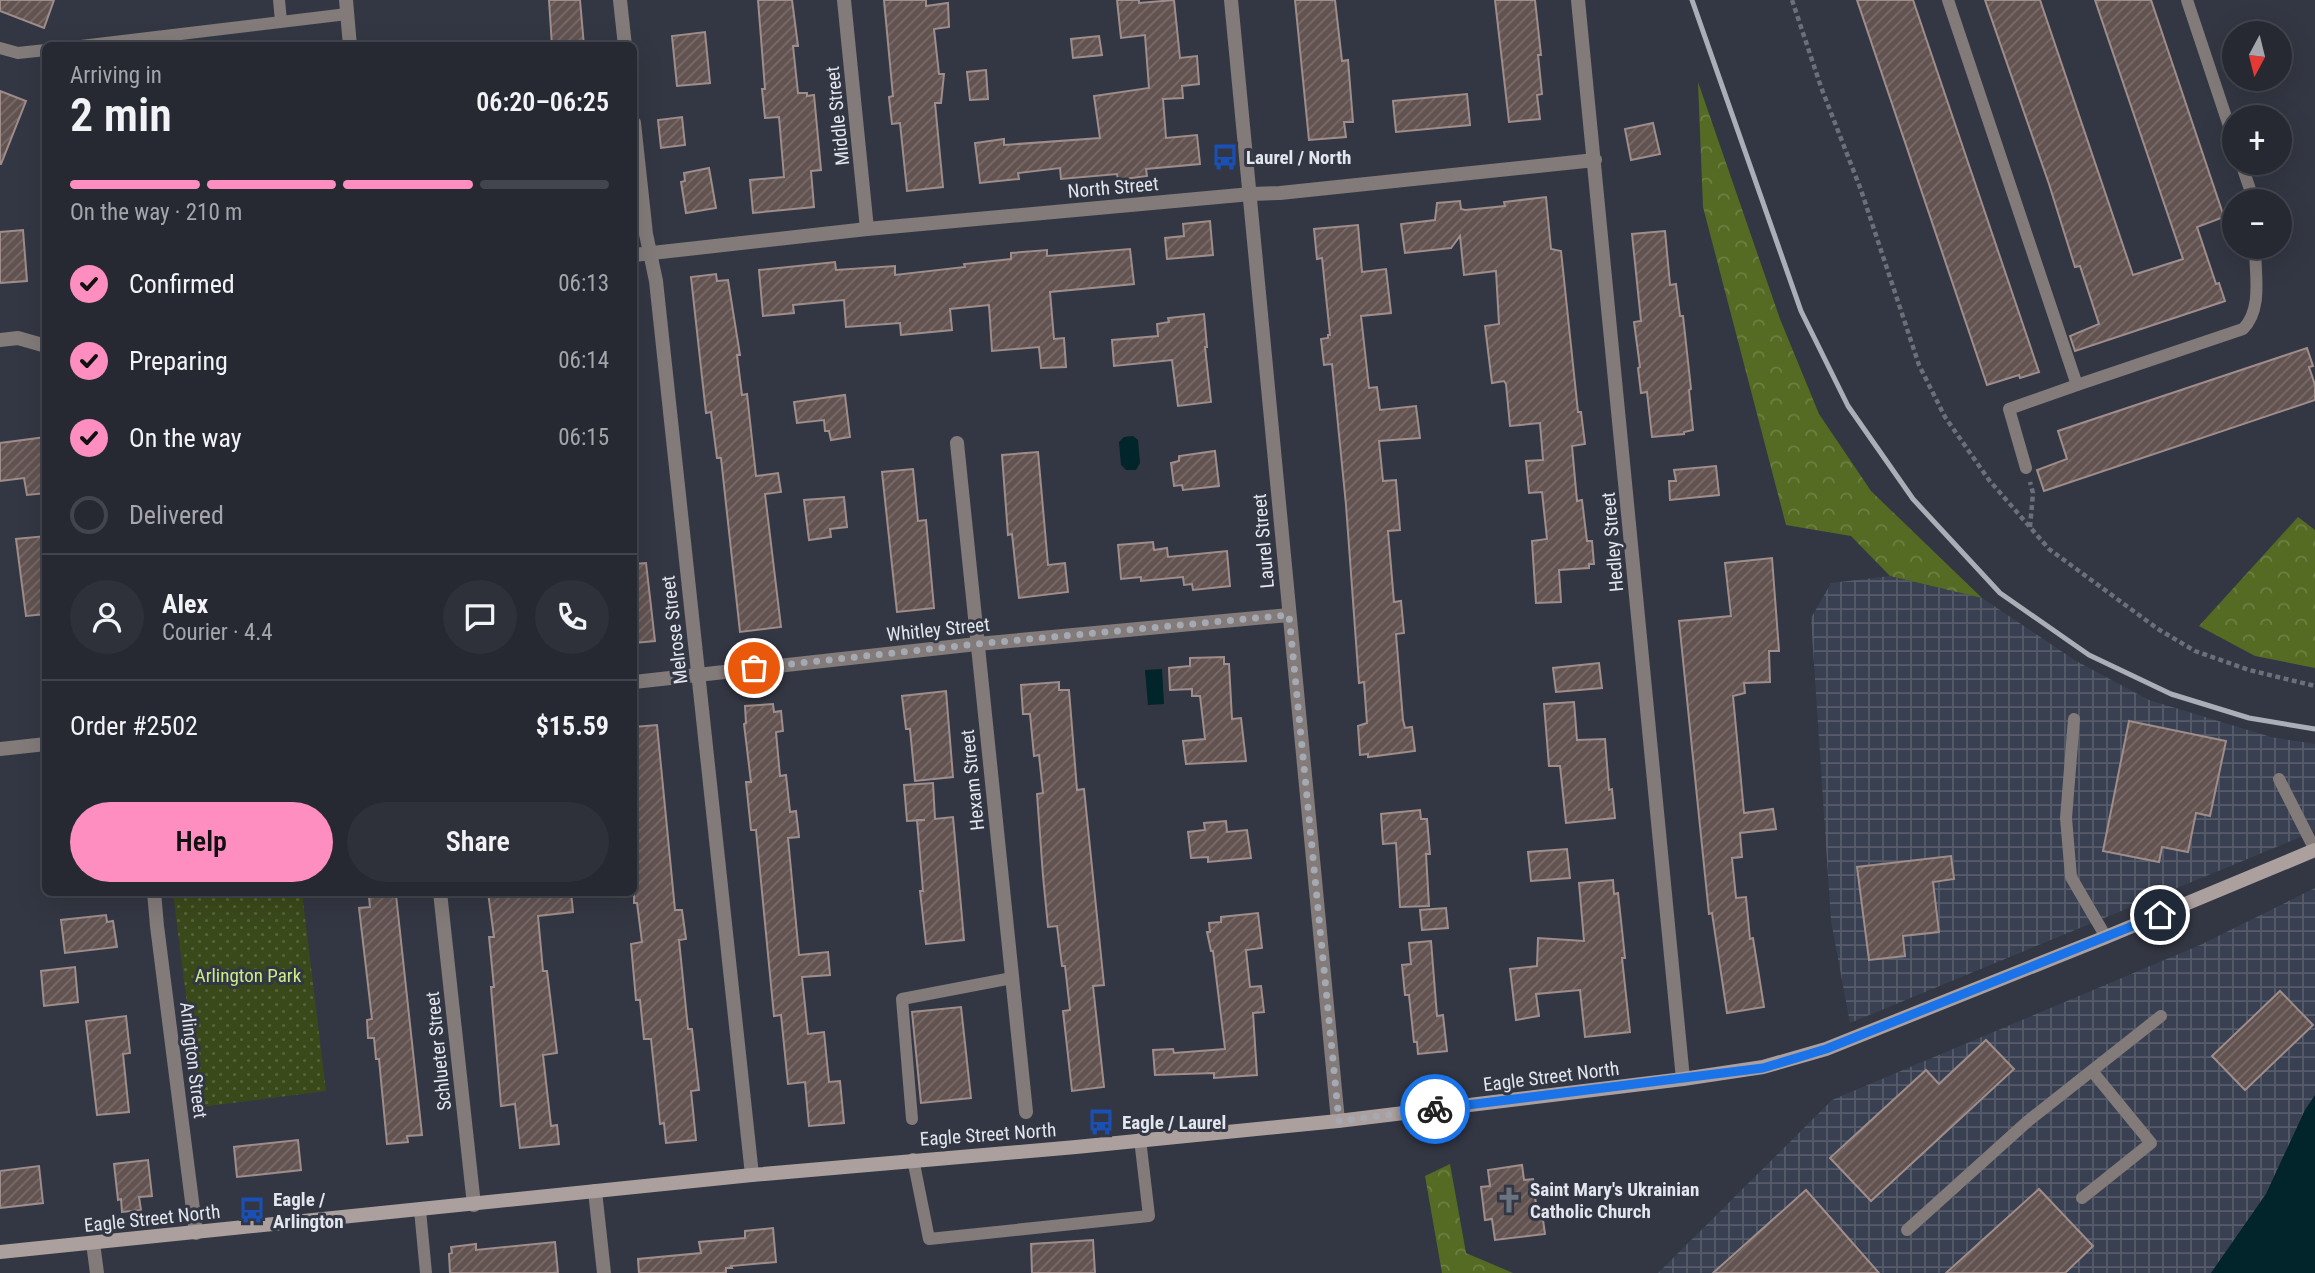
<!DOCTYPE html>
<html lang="en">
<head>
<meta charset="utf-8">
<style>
  :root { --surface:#262932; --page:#2e313a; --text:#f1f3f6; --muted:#a4a6ac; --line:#42454d; --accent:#fd8ebf }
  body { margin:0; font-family:"Roboto Condensed",sans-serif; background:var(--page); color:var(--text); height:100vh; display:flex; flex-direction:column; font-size:26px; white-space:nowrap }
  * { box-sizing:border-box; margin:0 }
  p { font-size:23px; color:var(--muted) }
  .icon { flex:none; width:38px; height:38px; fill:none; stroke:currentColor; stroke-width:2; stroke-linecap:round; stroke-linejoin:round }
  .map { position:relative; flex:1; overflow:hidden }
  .drawer { position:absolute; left:42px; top:42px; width:595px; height:854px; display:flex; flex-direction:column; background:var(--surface); border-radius:10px; box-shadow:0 7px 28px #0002,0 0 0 2px var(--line) }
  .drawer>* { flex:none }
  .needle { width:46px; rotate:187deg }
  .controls { position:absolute; left:2222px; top:21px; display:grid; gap:14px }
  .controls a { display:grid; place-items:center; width:70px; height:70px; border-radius:50%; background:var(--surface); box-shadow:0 7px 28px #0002,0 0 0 2px var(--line); font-size:35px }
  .pin { position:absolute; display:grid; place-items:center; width:60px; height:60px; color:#fff; margin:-30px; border:4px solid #fff; border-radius:50%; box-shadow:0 2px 7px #0007 }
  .courier { position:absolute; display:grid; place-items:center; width:70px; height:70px; margin:-35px; border:5px solid #1a73e8; border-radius:50%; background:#fff; color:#222; box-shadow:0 2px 9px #0007 }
  .summary em { font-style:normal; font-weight:600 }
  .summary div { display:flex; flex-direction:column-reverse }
  .summary { display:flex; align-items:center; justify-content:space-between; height:119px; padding:0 28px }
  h1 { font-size:46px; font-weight:600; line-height:52px }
  .bar { display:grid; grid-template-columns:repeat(4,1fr); gap:10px 7px; align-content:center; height:84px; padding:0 28px }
  .bar i { height:9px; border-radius:5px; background:var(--line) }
  .bar .selected { background:var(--accent) }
  .bar p { grid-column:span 4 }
  .line { display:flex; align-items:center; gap:18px; padding:0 28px; border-top:2px solid var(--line) }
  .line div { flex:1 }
  .round { display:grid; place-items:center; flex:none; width:74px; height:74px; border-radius:37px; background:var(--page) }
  ol { padding:0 28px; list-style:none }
  li { display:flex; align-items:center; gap:21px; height:77px }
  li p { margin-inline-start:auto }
  li .icon { padding:7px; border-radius:50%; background:var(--accent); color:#111; stroke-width:4 }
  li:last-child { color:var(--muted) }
  li i { width:38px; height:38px; border:4px solid var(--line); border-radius:50% }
  .primary-button { display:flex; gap:14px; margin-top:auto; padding:14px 28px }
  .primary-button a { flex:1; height:80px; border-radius:42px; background:var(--accent); color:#111; font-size:28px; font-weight:600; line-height:80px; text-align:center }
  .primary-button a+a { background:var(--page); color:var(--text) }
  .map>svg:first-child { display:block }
  .industrial { fill:url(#industrial-grid) }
  .grass { fill:url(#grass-dots) }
  .forest { fill:url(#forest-crowns) }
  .water { fill:#02242b }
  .building { fill:url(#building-hatch); stroke:#9f8d8b; stroke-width:2 }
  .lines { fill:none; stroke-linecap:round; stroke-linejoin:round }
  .path { stroke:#6b6f7a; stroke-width:4.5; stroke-dasharray:5 3.5; stroke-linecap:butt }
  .lane { stroke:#827b7a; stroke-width:12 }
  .street { stroke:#827b7a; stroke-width:14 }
  .secondary { stroke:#aca09f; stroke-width:14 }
  .rail { stroke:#aaaeb7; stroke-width:5 }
  .done { stroke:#a5a9b2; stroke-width:7; stroke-dasharray:0 12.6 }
  .route { stroke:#1a73e8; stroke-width:9 }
  .labels { text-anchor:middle; stroke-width:6; stroke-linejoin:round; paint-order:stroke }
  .street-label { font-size:19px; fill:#e3e6ee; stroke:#333743 }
  .poi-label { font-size:19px; font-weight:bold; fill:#e3e6ee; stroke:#333743; text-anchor:start }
  .park-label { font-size:19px; fill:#caec89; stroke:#333743 }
</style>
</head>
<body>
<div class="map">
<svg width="2315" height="1273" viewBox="0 0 2315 1273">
  <defs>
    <pattern id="industrial-grid" width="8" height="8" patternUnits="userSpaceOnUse" patternTransform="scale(1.75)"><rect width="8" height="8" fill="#394051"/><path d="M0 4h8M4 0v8" fill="none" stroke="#565c6a"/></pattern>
    <pattern id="grass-dots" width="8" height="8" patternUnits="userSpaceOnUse" patternTransform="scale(1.75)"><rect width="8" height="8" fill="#3a491a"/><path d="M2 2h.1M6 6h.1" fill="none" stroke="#56633c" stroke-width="1.8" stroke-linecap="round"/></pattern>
    <pattern id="forest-crowns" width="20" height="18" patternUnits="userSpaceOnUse" patternTransform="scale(1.75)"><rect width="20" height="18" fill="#556b23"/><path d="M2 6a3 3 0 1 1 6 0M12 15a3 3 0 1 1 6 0" fill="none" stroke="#6d8043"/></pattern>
    <pattern id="building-hatch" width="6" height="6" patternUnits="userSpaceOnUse" patternTransform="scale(1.75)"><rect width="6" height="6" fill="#625351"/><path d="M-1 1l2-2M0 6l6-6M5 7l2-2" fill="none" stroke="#786c6a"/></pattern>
  </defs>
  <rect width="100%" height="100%" fill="#333743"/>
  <g class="industrial">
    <polygon points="1890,576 1982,598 2076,661 2149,700 2271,737 2315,744 2315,831 1850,1023 1831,921 1811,618 1831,583"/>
    <polygon points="2315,888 2315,1095 2305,1110 2266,1194 2211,1273 1658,1273 1832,1100 2200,945"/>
  </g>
  <polygon class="grass" points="173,893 302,893 326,1091 200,1107"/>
  <g class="forest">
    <polygon points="1698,82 1780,319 1819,414 1871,491 1982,598 1890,576 1851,536 1786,525 1703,207"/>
    <polygon points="2298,517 2315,530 2315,668 2255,656 2199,626"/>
    <polygon points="1450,1164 1466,1253 1513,1273 1442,1273 1425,1176"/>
  </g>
  <g class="water">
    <polygon points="1133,436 1138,440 1140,463 1136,470 1126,470 1121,465 1119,442 1124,437"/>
    <polygon points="1162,669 1164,704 1148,705 1145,670"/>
    <polygon points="2315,1095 2315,1273 2211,1273 2266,1194 2305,1110"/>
  </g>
  <g class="building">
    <polygon points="0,0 54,0 44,28 0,11"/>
    <polygon points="549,0 580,0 584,46 552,46"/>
    <polygon points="758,0 792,0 798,46 793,46 798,93 807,93 807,96 814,95 821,170 811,171 814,207 753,213 750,180 784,177 779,117 765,118 762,89 765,89"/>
    <polygon points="884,0 926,0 926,6 948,3 949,27 934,29 939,74 944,74 941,103 935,103 943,187 907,191 900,123 892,124 889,97 893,96"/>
    <polygon points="1117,0 1139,0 1139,3 1174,0 1180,58 1197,56 1199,84 1182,86 1183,98 1163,99 1166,138 1197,135 1200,164 1146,169 1147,176 1118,180 1117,174 1061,179 1060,168 1018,173 1019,179 980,183 975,143 1004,139 1004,145 1100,138 1094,96 1149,88 1145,35 1121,38"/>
    <polygon points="1295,0 1335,0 1342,61 1348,60 1353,122 1344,122 1346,137 1309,140"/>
    <polygon points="1495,0 1535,0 1541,55 1538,55 1542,94 1537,95 1540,119 1509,122"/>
    <polygon points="1857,0 1913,0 2039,372 2020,378 2019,375 1987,385"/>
    <polygon points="1985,0 2040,0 2133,275 2183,259 2095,0 2151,0 2224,217 2197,227 2216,284 2219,283 2225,301 2075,351 2070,336 2099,324 2080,266 2075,267 2049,184"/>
    <polygon points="705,32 710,83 677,86 672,36"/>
    <polygon points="1099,36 1102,55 1073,58 1071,39"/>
    <polygon points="986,70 988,99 970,100 967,72"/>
    <polygon points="0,91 26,101 1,164 0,164"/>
    <polygon points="1467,94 1470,125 1396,132 1393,101"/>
    <polygon points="682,117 685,145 661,148 658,120"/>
    <polygon points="1653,123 1660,154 1631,160 1625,129"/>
    <polygon points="709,168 716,208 686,213 681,182 685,181 684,173"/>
    <polygon points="1546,197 1551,249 1561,251 1578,412 1581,412 1585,444 1572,446 1577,501 1582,500 1587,541 1592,541 1594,564 1589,564 1589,568 1559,570 1561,602 1536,603 1532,541 1547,539 1542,492 1529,493 1526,461 1543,460 1540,423 1510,426 1506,384 1504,381 1492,383 1485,326 1499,324 1496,271 1464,275 1460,236 1451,248 1405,253 1401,224 1435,220 1437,203 1460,201 1461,209 1465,210 1505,206 1504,202"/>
    <polygon points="1210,221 1213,255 1167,259 1165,238 1184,236 1183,224"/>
    <polygon points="1358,225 1362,272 1386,269 1391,313 1361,316 1369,388 1377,387 1380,410 1416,406 1420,438 1379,441 1383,481 1396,480 1400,530 1388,531 1394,602 1401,601 1404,633 1396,634 1403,720 1405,728 1412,727 1415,751 1368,757 1368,754 1360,755 1358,726 1367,723 1364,682 1359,683 1346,505 1332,364 1324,365 1321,339 1328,338 1328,335 1330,335 1322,258 1317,259 1314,229"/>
    <polygon points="23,230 27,281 0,283 0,232"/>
    <polygon points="1665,231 1670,285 1676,284 1680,316 1683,316 1691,389 1689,390 1693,430 1684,432 1684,434 1652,437 1647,392 1641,393 1638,368 1640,367 1634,322 1641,321 1632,234"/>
    <polygon points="1130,249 1134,284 1050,292 1054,339 1064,338 1066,367 1041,368 1039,347 992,351 989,305 950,309 952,330 901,335 900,323 846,327 844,300 793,305 794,313 763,316 759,270 835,262 836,270 895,266 895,275 965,267 964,264 1011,259 1011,253 1047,250 1047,256"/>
    <polygon points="716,274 717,281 728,280 740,355 737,355 742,395 747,394 756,476 778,473 781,492 765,494 781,627 740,632 721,458 717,458 711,412 706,413 691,277"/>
    <polygon points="1204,314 1207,347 1205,347 1211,402 1178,406 1172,360 1114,366 1112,340 1158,336 1157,324 1169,322 1168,318"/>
    <polygon points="2307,348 2313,366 2309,367 2315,385 2315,400 2044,491 2037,470 2067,459 2058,431"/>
    <polygon points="845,395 850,437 831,440 829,431 825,431 824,420 797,423 794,402"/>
    <polygon points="46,437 46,493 27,495 24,478 0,481 0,443"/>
    <polygon points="1215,451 1219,486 1183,490 1182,485 1174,486 1171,463 1179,461 1179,456"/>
    <polygon points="1038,452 1048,565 1065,563 1068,592 1019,598 1012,534 1008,535 1002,455"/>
    <polygon points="1716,466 1719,495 1670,500 1669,481 1676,481 1674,470"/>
    <polygon points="913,469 918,521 926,520 934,608 897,612 882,472"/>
    <polygon points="844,497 847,527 830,529 831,537 809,540 804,500"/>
    <polygon points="46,536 46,614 26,616 16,539"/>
    <polygon points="1153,542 1154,550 1167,548 1168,557 1227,551 1230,586 1193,590 1192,584 1184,585 1183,577 1141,581 1141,577 1121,579 1118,545"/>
    <polygon points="1772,558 1779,651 1769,651 1770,682 1744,683 1745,693 1733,696 1744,813 1773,809 1776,829 1740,833 1742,857 1732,858 1736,898 1746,897 1750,939 1753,938 1764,1007 1727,1013 1712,913 1709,914 1679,621 1731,616 1725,563"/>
    <polygon points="646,563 655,641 634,643 634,564"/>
    <polygon points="1224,657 1224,664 1229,664 1232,719 1241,718 1246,761 1186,764 1183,741 1205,739 1200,696 1192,696 1192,689 1170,690 1169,668 1190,666 1190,658"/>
    <polygon points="1599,663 1602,688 1556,692 1553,668"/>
    <polygon points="1059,682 1059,690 1069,690 1077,790 1084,789 1104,985 1093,986 1104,1087 1072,1091 1063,1011 1070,1010 1065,966 1062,966 1057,926 1048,927 1043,876 1037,794 1043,793 1039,755 1034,756 1030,714 1023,714 1021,685"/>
    <polygon points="946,691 953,777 915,781 910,729 906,729 902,696"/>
    <polygon points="1574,702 1577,740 1605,739 1609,790 1612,789 1615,818 1566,823 1560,766 1549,766 1544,704"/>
    <polygon points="773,704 774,712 781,711 783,731 776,732 780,776 786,775 790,812 796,811 799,837 788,838 799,955 828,952 830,975 802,977 808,1034 824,1032 829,1082 840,1081 844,1123 809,1126 805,1082 788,1084 781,1015 774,1016 756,830 751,830 746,782 751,782 744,724 746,723 745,706"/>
    <polygon points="2129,721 2226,741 2210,816 2196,813 2188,852 2162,847 2159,862 2103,851"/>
    <polygon points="657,725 675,910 682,910 686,939 679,940 688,1029 692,1029 699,1090 691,1091 696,1140 666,1143 664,1123 660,1124 651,1039 644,1039 640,1000 636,1000 631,944 642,942 637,903 634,903 634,727"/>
    <polygon points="933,783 935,819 953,817 964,940 926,944 920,891 923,891 917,820 925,820 907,821 904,785"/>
    <polygon points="1420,810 1421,819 1427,819 1430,854 1426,854 1429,906 1400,907 1396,843 1383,844 1381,814"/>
    <polygon points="1226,821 1227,832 1247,830 1251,858 1208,862 1208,857 1191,858 1188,832 1205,830 1204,823"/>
    <polygon points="1567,849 1570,878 1531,881 1528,852"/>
    <polygon points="1951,856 1954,879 1933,882 1939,932 1903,936 1905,956 1869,960 1857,867"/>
    <polygon points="1613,880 1614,894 1618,893 1625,958 1622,958 1630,1032 1585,1037 1580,990 1536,994 1539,1016 1516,1020 1510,969 1537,966 1538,938 1584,941 1579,883"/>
    <polygon points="488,892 571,892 573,912 538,916 543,971 547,971 557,1053 543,1055 551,1126 557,1125 559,1144 520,1148 515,1104 501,1106 491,987 494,987 489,937 494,937"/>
    <polygon points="396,895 422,1135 407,1136 408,1142 387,1144 379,1059 376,1059 374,1038 368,1038 367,1020 372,1019 359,908 370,907 369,897"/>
    <polygon points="1446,908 1448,928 1422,930 1420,910"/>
    <polygon points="1258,913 1262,948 1246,950 1250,987 1261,986 1264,1012 1253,1013 1257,1075 1214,1078 1214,1073 1155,1075 1153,1050 1173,1049 1174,1053 1225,1049 1213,951 1211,951 1207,932 1210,932 1209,923 1221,922 1221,917"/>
    <polygon points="106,915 107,922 113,921 117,947 65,953 61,920"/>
    <polygon points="1431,941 1437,1016 1443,1015 1447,1051 1418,1054 1417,1042 1414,1042 1409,995 1405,995 1402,965 1411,964 1409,943"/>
    <polygon points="75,967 78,1002 44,1006 41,971"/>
    <polygon points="2280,991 2313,1025 2245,1090 2212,1056"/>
    <polygon points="961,1007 971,1098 921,1103 912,1012"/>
    <polygon points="126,1016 130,1053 123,1054 129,1112 97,1115 86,1021"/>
    <polygon points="1986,1040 2014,1069 1871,1201 1830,1158 1926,1070 1939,1084"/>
    <polygon points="298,1140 301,1170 237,1177 234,1147"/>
    <polygon points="148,1160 152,1196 139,1197 141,1210 122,1212 121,1199 118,1200 114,1164"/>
    <polygon points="1522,1165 1524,1180 1533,1179 1537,1213 1542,1213 1545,1234 1495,1240 1492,1219 1485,1220 1481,1187 1490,1186 1488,1170"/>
    <polygon points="39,1166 43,1203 0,1208 0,1171"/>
    <polygon points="2039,1189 2093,1246 2065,1273 1946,1273"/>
    <polygon points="1806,1190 1879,1273 1713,1273"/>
    <polygon points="773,1228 776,1262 731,1266 732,1268 726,1268 726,1273 639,1273 638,1259 701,1253 699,1242 745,1238 745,1231"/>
    <polygon points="1093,1240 1095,1273 1032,1273 1031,1244"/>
    <polygon points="555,1242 558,1273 450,1273 449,1254 452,1253 451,1247 476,1244 476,1250"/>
  </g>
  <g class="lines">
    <g class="path">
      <polyline points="1792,0 1821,87 1861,190 1919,365 1945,417 1989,480 2049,549 2158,629 2195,651 2249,670 2315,686"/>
      <polyline points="2030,527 2033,493 2030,482"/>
    </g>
    <g class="lane">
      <polyline points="279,0 281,21"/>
      <path d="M1948 0 2077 385 2243 329C2263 309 2255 274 2255 247"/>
      <polyline points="2187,0 2235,144"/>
      <polyline points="81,46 347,14"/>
      <polyline points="0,48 18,53 46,50"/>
      <polyline points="2241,163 2254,201"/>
      <polyline points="2026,468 2009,409 2077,385"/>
      <polyline points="2074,719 2066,818 2071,877 2106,937"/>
      <polyline points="2279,779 2315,850"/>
      <polyline points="912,1119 902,999 1012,978"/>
      <polyline points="913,1159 929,1239 1149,1216 1140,1139"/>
      <polyline points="2082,1198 2151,1143 2092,1071"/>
      <polyline points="420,1210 426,1273"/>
      <polyline points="1907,1230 2028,1121 2161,1016"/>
    </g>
    <g class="street">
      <polyline points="346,0 350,46"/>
      <polyline points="620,0 625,46"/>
      <polyline points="844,0 867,229"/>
      <polyline points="1231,0 1338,1121"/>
      <polyline points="1578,0 1683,1079"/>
      <polyline points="634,123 646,234 656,281 752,1175"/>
      <polyline points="634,255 867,229 1251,194 1280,193 1595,160"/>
      <polyline points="0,340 18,338 46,346"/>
      <polyline points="957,443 1026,1112"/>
      <polyline points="634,682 977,644 1289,615"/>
      <polyline points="0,749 46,744"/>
      <polyline points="154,892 157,926 196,1233"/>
      <polyline points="440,892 474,1205"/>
      <polyline points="595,1191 604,1273"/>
      <polyline points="93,1243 97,1273"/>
    </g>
    <polyline class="secondary" points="0,1252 752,1175 1076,1147 1338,1121 1683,1079 1763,1067 1826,1049 2106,937 2315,850"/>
    <polyline class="rail" points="1692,0 1801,311 1848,406 1913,499 2000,593 2089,655 2171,694 2249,718 2315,729"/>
  </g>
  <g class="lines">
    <polyline class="done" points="754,668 977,644 1289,615 1339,1121 1435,1109"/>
    <polyline class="route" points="1435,1109 1763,1068 1826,1049 2160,915"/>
  </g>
  <defs>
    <g id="bus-bare" transform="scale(2.1)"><path d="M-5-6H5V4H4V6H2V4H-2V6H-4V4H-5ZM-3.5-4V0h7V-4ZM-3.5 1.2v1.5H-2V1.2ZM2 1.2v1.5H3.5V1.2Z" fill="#1a4fb4" stroke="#333743" stroke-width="2.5" paint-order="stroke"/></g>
    <g id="church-bare" transform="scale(2.1)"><path d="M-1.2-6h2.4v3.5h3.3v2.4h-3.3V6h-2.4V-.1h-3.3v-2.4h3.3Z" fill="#6b7280" stroke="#333743" stroke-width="2.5" paint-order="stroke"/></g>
  </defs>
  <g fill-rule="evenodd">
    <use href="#bus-bare" x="1225" y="157"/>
    <use href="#bus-bare" x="1101" y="1122"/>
    <use href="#church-bare" x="1509" y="1200"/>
    <use href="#bus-bare" x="252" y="1210"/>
  </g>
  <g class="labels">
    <g class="street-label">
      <text transform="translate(837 116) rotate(-96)" y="7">Middle Street</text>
      <text transform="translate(1113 187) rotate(-5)" y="7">North Street</text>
      <text transform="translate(1263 541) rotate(-95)" y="7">Laurel Street</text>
      <text transform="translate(1612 542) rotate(-95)" y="7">Hedley Street</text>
      <text transform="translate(938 629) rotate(-6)" y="7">Whitley Street</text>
      <text transform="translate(674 630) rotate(-97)" y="7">Melrose Street</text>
      <text transform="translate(972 780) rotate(-96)" y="7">Hexam Street</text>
      <text transform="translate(438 1051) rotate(-96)" y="7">Schlueter Street</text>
      <text transform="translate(194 1060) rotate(83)" y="7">Arlington Street</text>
      <text transform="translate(1551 1076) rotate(-7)" y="7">Eagle Street North</text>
      <text transform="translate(988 1134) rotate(-4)" y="7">Eagle Street North</text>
      <text transform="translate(152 1218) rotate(-6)" y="7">Eagle Street North</text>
    </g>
    <g class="poi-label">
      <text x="1246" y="164">Laurel / North</text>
      <text x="1122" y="1129">Eagle / Laurel</text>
      <text x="1530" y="1196">Saint Mary's Ukrainian<tspan x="1530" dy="22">Catholic Church</tspan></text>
      <text x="273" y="1206">Eagle /<tspan x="273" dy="22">Arlington</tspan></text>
    </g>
    <g class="park-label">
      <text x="248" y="982">Arlington Park</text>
    </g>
  </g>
</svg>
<div class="controls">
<a><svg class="needle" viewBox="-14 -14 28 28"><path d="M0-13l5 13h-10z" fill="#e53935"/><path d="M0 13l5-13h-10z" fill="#a4a6ac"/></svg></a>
<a>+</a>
<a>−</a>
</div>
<div class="pin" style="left:754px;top:668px;background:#ea580c"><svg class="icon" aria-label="bag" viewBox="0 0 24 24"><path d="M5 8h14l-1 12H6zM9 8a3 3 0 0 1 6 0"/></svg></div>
<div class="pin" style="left:2160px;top:915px;background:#1f2937"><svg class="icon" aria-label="home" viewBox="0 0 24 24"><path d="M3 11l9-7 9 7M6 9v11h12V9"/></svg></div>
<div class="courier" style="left:1435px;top:1109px"><svg class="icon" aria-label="bike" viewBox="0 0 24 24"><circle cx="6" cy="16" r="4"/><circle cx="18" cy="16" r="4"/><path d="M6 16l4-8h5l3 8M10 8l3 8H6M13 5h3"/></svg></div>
<section class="drawer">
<div class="summary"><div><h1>2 min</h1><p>Arriving in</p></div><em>06:20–06:25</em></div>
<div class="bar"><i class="selected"></i><i class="selected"></i><i class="selected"></i><i></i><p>On the way · 210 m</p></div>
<ol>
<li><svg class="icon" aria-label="check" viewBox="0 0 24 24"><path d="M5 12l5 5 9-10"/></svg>Confirmed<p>06:13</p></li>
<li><svg class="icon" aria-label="check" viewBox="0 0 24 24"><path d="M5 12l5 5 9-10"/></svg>Preparing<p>06:14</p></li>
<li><svg class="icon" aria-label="check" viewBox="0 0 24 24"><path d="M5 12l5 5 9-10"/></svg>On the way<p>06:15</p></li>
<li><i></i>Delivered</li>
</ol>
<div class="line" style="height:126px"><a class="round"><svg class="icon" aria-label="person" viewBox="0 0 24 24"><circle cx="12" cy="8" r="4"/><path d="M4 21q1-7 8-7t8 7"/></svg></a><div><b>Alex</b><p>Courier · 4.4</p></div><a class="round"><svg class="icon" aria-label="chat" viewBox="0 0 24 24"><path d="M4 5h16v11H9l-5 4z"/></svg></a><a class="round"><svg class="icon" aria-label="phone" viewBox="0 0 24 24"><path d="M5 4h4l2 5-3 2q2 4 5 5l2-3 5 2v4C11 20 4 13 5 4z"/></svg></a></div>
<div class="line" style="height:91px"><div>Order #2502</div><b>$15.59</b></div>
<div class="primary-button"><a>Help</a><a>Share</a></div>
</section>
</div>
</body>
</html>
